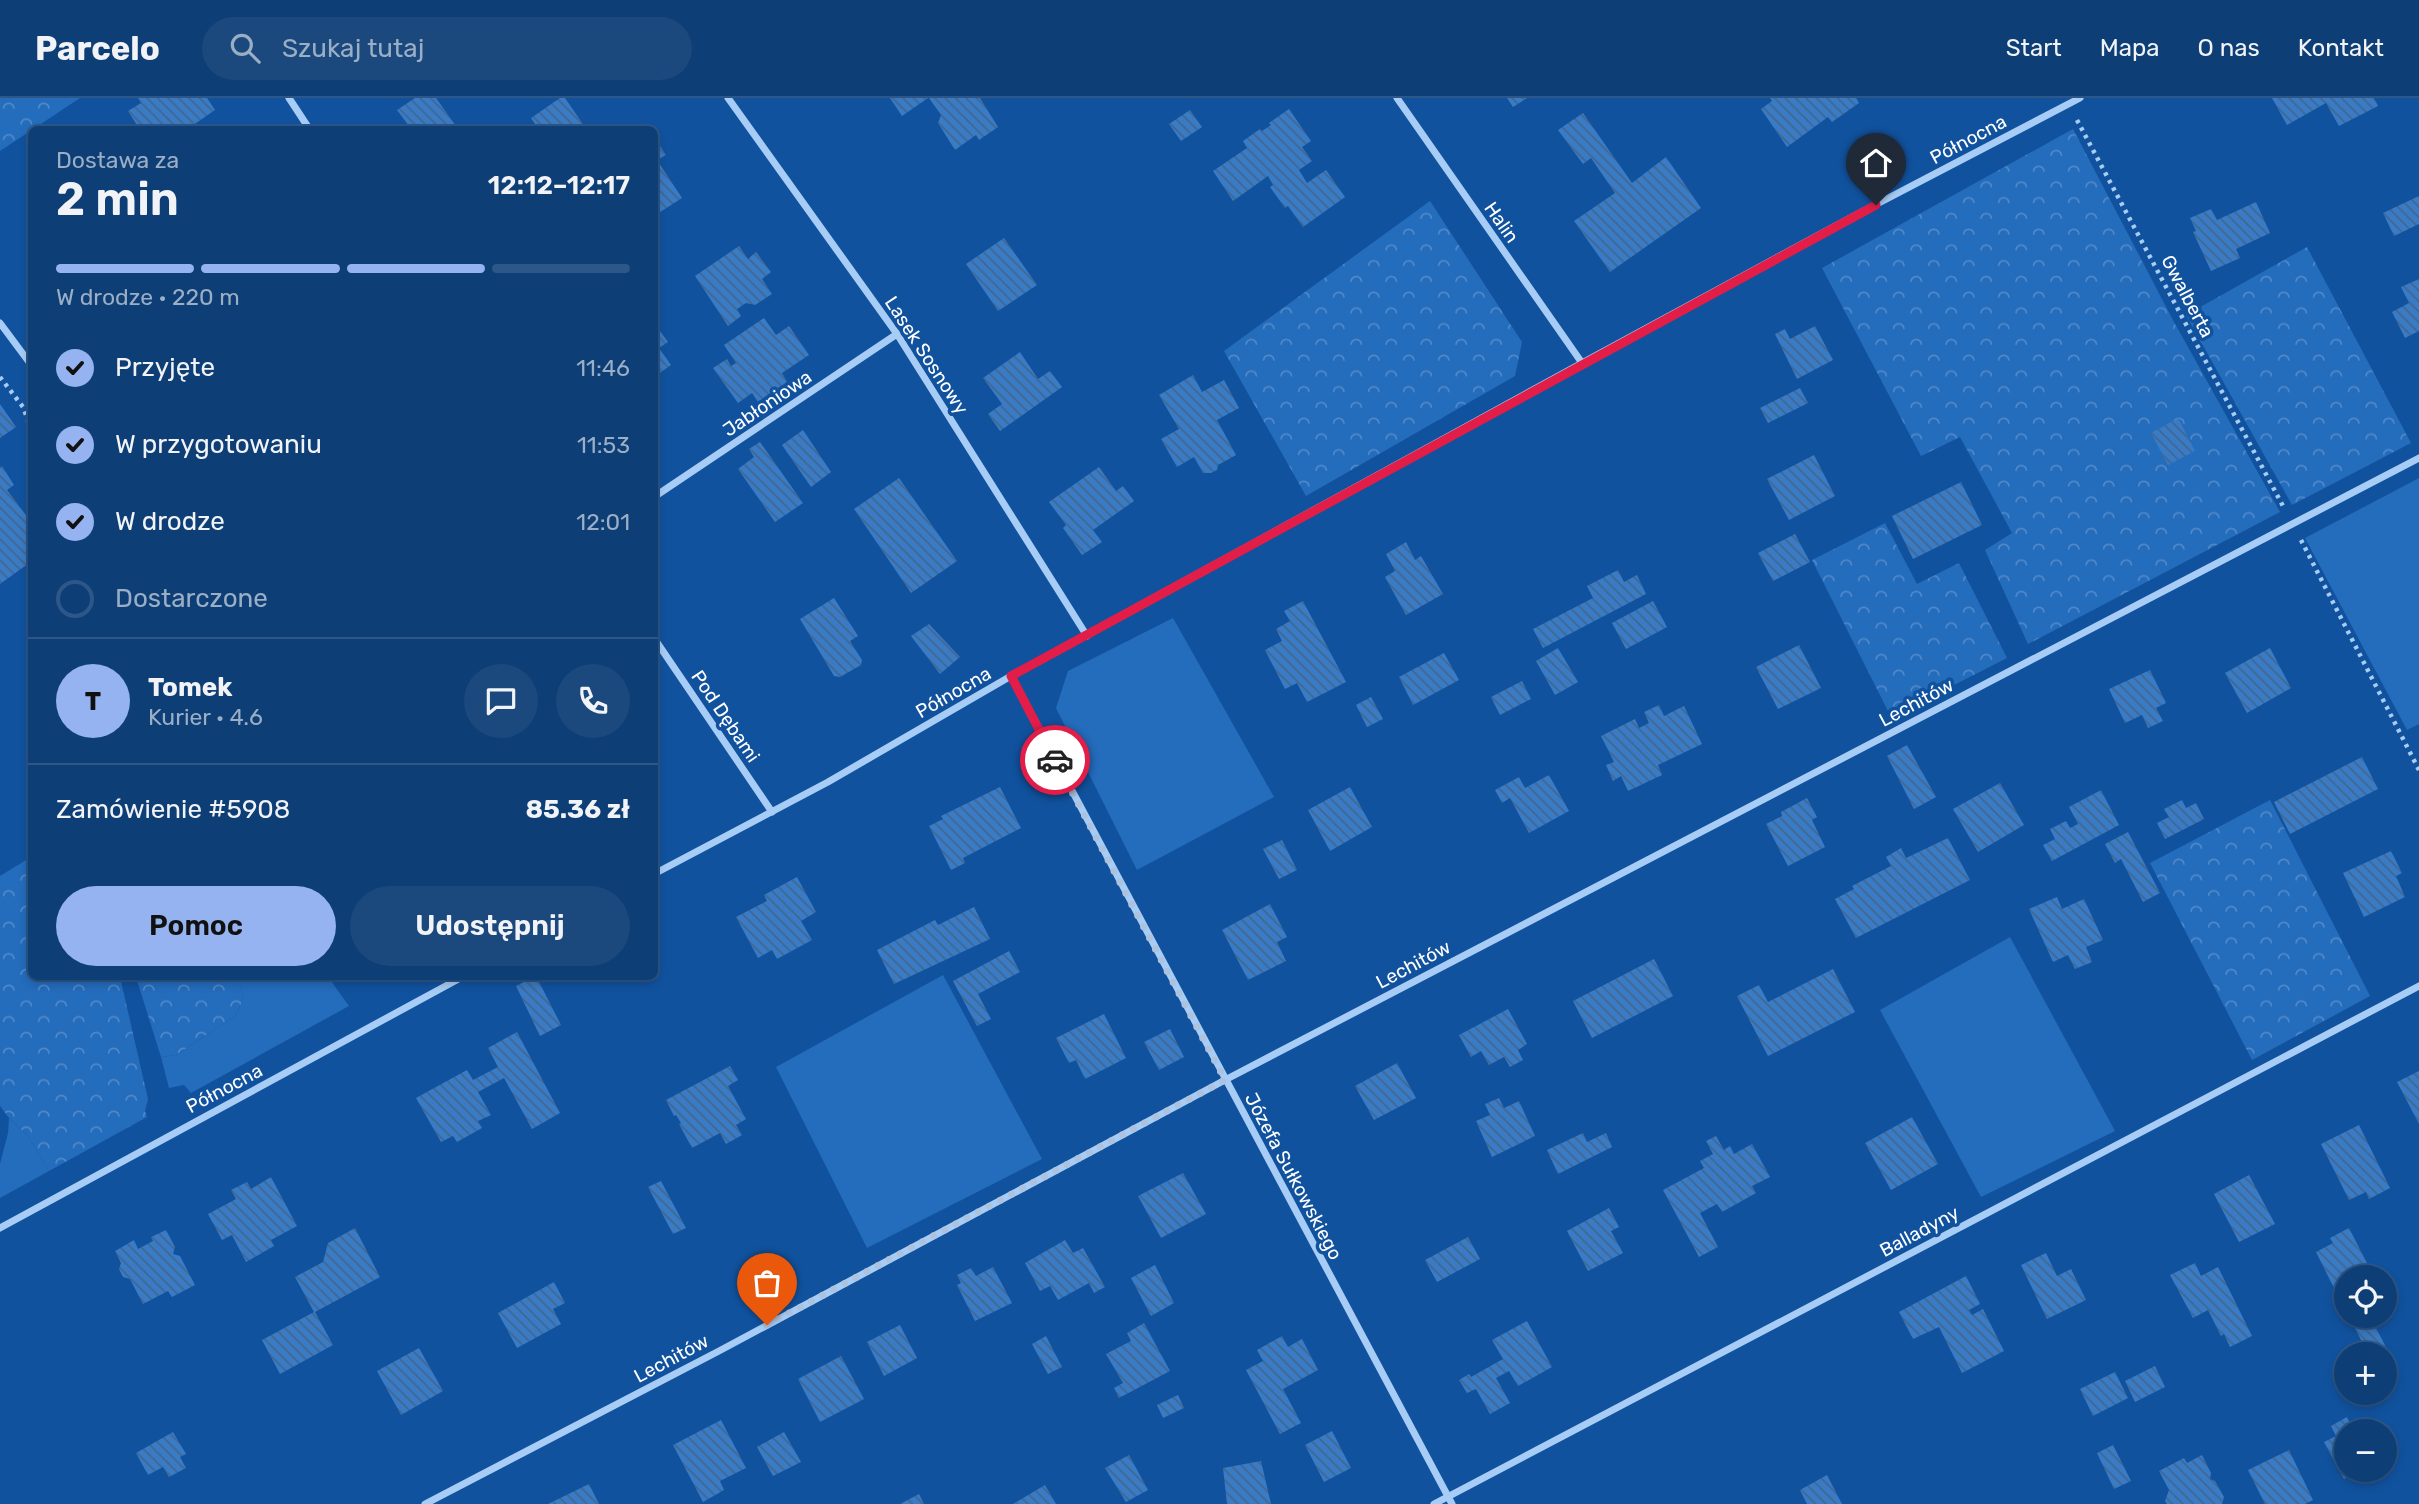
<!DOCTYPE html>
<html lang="pl">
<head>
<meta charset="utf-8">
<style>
  :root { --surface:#0d3e76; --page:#1b497e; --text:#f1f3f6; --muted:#9aaec5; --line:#2d5788; --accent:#95b2f1 }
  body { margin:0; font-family:Rubik,sans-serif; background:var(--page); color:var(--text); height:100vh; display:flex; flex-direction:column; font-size:26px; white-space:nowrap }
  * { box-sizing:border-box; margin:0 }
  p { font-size:23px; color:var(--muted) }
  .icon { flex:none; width:38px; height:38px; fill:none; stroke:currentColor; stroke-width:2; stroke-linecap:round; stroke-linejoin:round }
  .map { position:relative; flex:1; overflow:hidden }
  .panel { position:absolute; left:28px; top:28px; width:630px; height:854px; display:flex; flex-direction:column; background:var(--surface); border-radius:10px; box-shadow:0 4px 10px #0003,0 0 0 2px var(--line) }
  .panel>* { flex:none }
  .fabs { position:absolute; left:2334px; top:1167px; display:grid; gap:14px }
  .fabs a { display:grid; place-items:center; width:63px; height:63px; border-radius:50%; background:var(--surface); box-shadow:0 4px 10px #0003,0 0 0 2px var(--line); font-size:35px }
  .pin { position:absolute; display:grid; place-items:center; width:60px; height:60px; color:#fff; margin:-72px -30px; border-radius:50% 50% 50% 0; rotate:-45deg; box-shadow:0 0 7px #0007 }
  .pin .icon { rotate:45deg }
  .courier { position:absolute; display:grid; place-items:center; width:70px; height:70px; margin:-35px; border:5px solid #e11d48; border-radius:50%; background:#fff; color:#222; box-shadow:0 2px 9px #0007 }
  .summary em { font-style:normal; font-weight:600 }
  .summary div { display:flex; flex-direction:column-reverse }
  .summary { display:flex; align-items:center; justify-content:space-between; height:119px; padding:0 28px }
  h1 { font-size:46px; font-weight:600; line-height:52px }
  .bar { display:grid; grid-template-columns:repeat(4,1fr); gap:10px 7px; align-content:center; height:84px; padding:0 28px }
  .bar i { height:9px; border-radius:5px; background:var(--line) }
  .bar .selected { background:var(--accent) }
  .bar p { grid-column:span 4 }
  .line { display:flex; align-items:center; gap:18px; padding:0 28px; border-top:2px solid var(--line) }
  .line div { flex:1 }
  .round { display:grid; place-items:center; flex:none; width:74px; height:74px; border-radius:37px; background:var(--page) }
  ol { padding:0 28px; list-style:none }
  li { display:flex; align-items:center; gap:21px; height:77px }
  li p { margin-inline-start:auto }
  li .icon { padding:7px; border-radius:50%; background:var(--accent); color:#111; stroke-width:4 }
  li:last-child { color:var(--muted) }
  li i { width:38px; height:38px; border:4px solid var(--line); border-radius:50% }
  .action { display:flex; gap:14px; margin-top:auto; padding:14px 28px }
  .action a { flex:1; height:80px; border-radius:42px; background:var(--accent); color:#111; font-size:28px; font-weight:600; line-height:80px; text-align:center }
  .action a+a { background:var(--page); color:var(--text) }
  header { display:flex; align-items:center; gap:42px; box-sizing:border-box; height:98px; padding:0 35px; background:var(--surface); border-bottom:2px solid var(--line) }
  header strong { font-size:33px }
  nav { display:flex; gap:38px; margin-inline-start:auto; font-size:24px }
  .search { width:490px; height:63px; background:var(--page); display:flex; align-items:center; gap:18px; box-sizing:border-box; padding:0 24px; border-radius:38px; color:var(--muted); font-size:26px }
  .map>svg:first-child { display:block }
  .green { fill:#246cbc }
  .forest { fill:url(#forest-crowns) }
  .building { fill:url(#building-back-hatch) }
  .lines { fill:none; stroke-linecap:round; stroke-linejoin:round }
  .path { stroke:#a7ccf5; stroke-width:4.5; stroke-dasharray:3.5 5; stroke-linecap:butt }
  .minor { stroke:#a7ccf5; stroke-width:7 }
  .done { stroke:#acc2dd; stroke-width:7; stroke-dasharray:0 12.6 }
  .route { stroke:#e11d48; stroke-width:9 }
  .labels { text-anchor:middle; stroke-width:7; stroke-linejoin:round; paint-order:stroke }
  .street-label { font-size:19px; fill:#fff; stroke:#11529e }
</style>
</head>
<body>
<header>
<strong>Parcelo</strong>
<div class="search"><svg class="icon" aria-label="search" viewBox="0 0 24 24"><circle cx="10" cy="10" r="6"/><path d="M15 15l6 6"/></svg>Szukaj tutaj</div>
<nav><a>Start</a><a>Mapa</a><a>O nas</a><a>Kontakt</a></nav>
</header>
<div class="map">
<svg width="2419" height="1406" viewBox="0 0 2419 1406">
  <defs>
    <pattern id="forest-crowns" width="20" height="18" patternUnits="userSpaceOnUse" patternTransform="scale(1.75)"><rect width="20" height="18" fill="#246cbc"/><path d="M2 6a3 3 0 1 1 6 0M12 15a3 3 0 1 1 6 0" fill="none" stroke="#5089c9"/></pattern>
    <pattern id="building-back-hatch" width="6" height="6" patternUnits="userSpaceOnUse" patternTransform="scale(1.75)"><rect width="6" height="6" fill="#3a7bc5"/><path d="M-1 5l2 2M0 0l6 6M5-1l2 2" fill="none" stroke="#42668f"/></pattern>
  </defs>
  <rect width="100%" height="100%" fill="#11529e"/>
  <g class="green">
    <polygon points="2419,380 2419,626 2407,632 2305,440"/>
    <polygon points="1173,520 1274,699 1137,772 1056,610 1068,573"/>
    <polygon points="2010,839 2115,1033 1981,1099 1880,912"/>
    <polygon points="943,877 1042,1061 867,1150 776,969"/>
    <polygon points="237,879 328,879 349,908 191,995 184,987 169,990 161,959 176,957 235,918 244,900"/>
    <polygon points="9,1020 28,1038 49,1073 0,1100 0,1066 8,1035"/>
  </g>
  <g class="forest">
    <polygon points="0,0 80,0 0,53"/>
    <polygon points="2073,31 2174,224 2280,414 2028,546 1985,452 2012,435 1960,339 1921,358 1822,170"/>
    <polygon points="1430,103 1522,244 1515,278 1306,398 1224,253"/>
    <polygon points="2307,149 2411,345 2292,407 2186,217"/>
    <polygon points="1885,425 1917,486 1959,465 2007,560 1891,619 1812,462"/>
    <polygon points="2270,702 2370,898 2252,962 2150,765"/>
    <polygon points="31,759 32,878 120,879 148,1001 145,1013 147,1019 49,1073 28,1038 9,1020 0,1008 0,778"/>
    <polygon points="136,879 237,879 244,900 235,918 176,957 161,959"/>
  </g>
  <g class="building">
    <polygon points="138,0 207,0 215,12 186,32 140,32 128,13 141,5"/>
    <polygon points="415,0 436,0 456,28 451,32 412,32 397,12"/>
    <polygon points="560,0 565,0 587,32 539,32 531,20"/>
    <polygon points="890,0 928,0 902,18"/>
    <polygon points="929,0 980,0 998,29 979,42 976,37 955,52 938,25 941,17"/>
    <polygon points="1507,0 1527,0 1513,9"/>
    <polygon points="1770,0 1856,0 1859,5 1832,24 1828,19 1787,49 1761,11 1772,3"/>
    <polygon points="2272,0 2374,0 2378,8 2339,28 2326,5 2287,27"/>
    <polygon points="1289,11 1311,43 1302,49 1312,63 1299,72 1307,85 1326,72 1345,99 1303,129 1288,108 1285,110 1270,89 1273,87 1268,78 1233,103 1213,73 1247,50 1243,43 1260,31 1262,33 1271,27 1269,25"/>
    <polygon points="1190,12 1202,29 1181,43 1169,26"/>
    <polygon points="1583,15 1632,85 1666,59 1701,110 1610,174 1574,123 1615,95 1591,60 1583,66 1558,32"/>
    <polygon points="654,39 666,57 657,62 682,100 654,118"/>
    <polygon points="2419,98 2419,126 2394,138 2383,115"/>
    <polygon points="2256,104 2270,135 2236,151 2240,160 2211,173 2193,134 2196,133 2190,120 2211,111 2217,122"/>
    <polygon points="1004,140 1037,187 998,213 966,166"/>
    <polygon points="739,148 748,161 756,154 771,174 762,181 772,196 755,207 746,205 737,211 741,218 728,228 695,178"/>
    <polygon points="2419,181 2419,233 2405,240 2392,214 2409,205 2401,189"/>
    <polygon points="764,220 776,237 789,228 809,257 782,275 787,284 758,304 752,295 738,305 713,270 727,261 731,268 736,265 724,247"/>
    <polygon points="1815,228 1833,262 1797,281 1775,236 1785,231 1790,241"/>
    <polygon points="660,233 668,244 659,250 671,267 654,279 654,236"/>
    <polygon points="1020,254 1038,281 1050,273 1062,289 1000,333 988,316 1002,306 983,280"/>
    <polygon points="1193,277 1202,294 1224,282 1239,310 1217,322 1236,357 1218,367 1217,372 1211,375 1203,375 1194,359 1177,369 1161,341 1179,331 1159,297"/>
    <polygon points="1800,290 1808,305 1768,325 1760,310"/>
    <polygon points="0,306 16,329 0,340"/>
    <polygon points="2178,320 2195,353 2168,367 2151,335"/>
    <polygon points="803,332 831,374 811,389 782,347"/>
    <polygon points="760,344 803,405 775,424 738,371 754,359 749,351"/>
    <polygon points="1814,357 1835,398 1789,422 1767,381"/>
    <polygon points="2,368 14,387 7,392 32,425 32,463 0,486 0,370"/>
    <polygon points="1099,369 1116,393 1123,388 1134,403 1093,432 1102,444 1082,457 1063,430 1066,427 1049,404"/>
    <polygon points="899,380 957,463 911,495 854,411"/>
    <polygon points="1961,384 1982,427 1913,461 1892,418"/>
    <polygon points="1795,436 1810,464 1773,483 1758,455"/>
    <polygon points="1406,444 1415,462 1421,458 1443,496 1406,517 1385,479 1395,473 1386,456"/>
    <polygon points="1618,472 1624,484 1637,477 1646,496 1543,550 1533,531 1593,500 1587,488"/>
    <polygon points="834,500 858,538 850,543 862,562 861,567 840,579 834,578 800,521"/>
    <polygon points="1303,503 1346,584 1307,604 1297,585 1285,591 1265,552 1282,543 1276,531 1290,523 1284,513"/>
    <polygon points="1653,503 1667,529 1626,551 1612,525"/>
    <polygon points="929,526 960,559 940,576 911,538"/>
    <polygon points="1799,547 1821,590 1778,611 1756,569"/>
    <polygon points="1558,550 1578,584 1555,597 1536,563"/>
    <polygon points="2270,550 2291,590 2247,615 2225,575"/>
    <polygon points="1444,555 1459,582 1413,607 1399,579"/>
    <polygon points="2150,572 2166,605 2156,610 2163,623 2148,630 2142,617 2125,625 2109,591"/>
    <polygon points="1522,583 1531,601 1500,617 1491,599"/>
    <polygon points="1371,599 1383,621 1367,629 1356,607"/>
    <polygon points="1659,607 1664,618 1684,608 1702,646 1658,667 1662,677 1628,693 1621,678 1613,683 1606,667 1614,664 1601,638 1635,621 1639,630 1649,625 1644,614"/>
    <polygon points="1907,647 1936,699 1914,711 1887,658"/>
    <polygon points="2362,659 2378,691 2290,736 2274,704"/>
    <polygon points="1549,677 1569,713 1529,735 1510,700 1502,705 1495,692 1519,679 1525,690"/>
    <polygon points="2000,685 2024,727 1978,754 1953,711"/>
    <polygon points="1000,689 1021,730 963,760 965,765 951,772 929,728 943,721 941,718"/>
    <polygon points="1350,689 1372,729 1330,753 1308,712"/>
    <polygon points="2101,692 2119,727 2052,763 2043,747 2055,741 2050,731 2066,723 2070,730 2078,726 2069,709"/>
    <polygon points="1807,700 1817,719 1812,722 1825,749 1788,768 1766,726 1782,718 1781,714"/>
    <polygon points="2182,702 2186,710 2196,705 2204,721 2165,741 2157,725 2169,719 2164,711"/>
    <polygon points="2128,734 2160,795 2143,804 2121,761 2115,765 2105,746"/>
    <polygon points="1948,740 1970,782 1856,840 1835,801 1854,791 1852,788 1891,768 1886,759 1901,750 1906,760"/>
    <polygon points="1282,742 1297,772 1279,781 1263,751"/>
    <polygon points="2391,753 2402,775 2396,778 2405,799 2364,819 2343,775"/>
    <polygon points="797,779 816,814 801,823 812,842 777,861 772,852 758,860 736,819 767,803 764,797"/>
    <polygon points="2057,799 2062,811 2084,801 2103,842 2086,849 2092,864 2075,871 2068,857 2053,864 2029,811"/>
    <polygon points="1270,806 1287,839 1277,844 1286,863 1248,882 1222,832"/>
    <polygon points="974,809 990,841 894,886 877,852 935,822 938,827"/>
    <polygon points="1009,853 1020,874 978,896 991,921 977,928 953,883"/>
    <polygon points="1654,861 1673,898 1592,940 1573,903"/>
    <polygon points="1833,871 1855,914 1768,958 1737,898 1759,887 1768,904"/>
    <polygon points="536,878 561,927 540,938 516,888"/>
    <polygon points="1508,911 1527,946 1518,952 1523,962 1510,969 1504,959 1489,967 1481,953 1471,959 1459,937"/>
    <polygon points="1104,916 1126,960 1085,981 1076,962 1069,965 1056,940"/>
    <polygon points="1170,931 1184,959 1159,972 1144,944"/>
    <polygon points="517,934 560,1015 532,1031 504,980 478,994 491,1017 478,1023 482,1030 457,1044 453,1038 441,1044 416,1000 467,972 473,982 498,969 488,950"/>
    <polygon points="1397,965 1416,1000 1374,1022 1355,988"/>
    <polygon points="730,968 738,982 728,988 746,1021 736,1027 742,1037 726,1046 720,1035 692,1050 679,1026 681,1025 676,1017 674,1018 666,1002"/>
    <polygon points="2419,973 2419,1026 2397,984"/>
    <polygon points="1499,1000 1504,1010 1519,1003 1535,1038 1492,1059 1476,1023 1490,1017 1485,1006"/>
    <polygon points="1912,1019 1938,1066 1891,1092 1865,1045"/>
    <polygon points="2359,1027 2390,1090 2369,1101 2366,1094 2349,1102 2321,1046"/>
    <polygon points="1583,1035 1587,1044 1606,1035 1612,1049 1558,1076 1547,1052"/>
    <polygon points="1716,1038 1724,1052 1730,1048 1734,1056 1752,1046 1770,1079 1752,1088 1756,1095 1722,1114 1717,1106 1700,1115 1718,1149 1699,1159 1663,1092 1704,1070 1700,1063 1713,1056 1706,1043"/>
    <polygon points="1183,1075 1206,1116 1161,1140 1138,1098"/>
    <polygon points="2249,1077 2275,1126 2239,1144 2214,1096"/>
    <polygon points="271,1079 297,1128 271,1142 274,1148 246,1164 232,1137 222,1142 208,1116 236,1101 231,1092 247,1084 251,1091"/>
    <polygon points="661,1083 686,1130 673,1136 648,1089"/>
    <polygon points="1609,1110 1619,1129 1611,1133 1623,1155 1588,1173 1567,1133"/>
    <polygon points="355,1130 380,1179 315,1214 333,1247 280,1276 262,1242 314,1214 295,1179 323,1164 328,1145"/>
    <polygon points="2349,1130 2373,1177 2369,1180 2347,1180 2347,1191 2337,1196 2316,1154 2333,1145 2330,1140"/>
    <polygon points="166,1132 175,1149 173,1156 180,1158 195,1187 172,1199 168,1193 143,1206 130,1181 123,1179 119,1171 121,1165 115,1153 134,1142 138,1151 153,1143 151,1139"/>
    <polygon points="1468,1139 1480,1161 1437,1184 1425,1162"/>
    <polygon points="1065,1142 1073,1155 1083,1150 1105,1189 1094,1195 1089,1185 1058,1202 1050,1188 1040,1193 1025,1165"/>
    <polygon points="2046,1155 2057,1178 2071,1171 2086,1202 2047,1221 2021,1167"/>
    <polygon points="2195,1165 2201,1178 2218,1169 2252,1238 2230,1249 2224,1236 2221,1238 2208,1212 2193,1220 2170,1177"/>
    <polygon points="1155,1167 1174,1205 1151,1218 1131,1180"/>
    <polygon points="993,1169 1012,1205 975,1223 957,1187 961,1185 957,1177 971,1170 976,1178"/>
    <polygon points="1966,1178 1980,1206 1969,1212 1972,1217 1983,1211 2004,1253 1962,1275 1939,1229 1913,1241 1899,1214"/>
    <polygon points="554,1184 565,1205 553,1211 561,1226 517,1250 498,1215"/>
    <polygon points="2349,1218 2370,1218 2395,1267 2385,1272 2385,1256 2368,1256"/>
    <polygon points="1527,1223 1552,1269 1518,1288 1509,1273 1496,1280 1510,1305 1490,1316 1476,1291 1467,1295 1459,1282 1469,1276 1471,1279 1503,1261 1492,1242"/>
    <polygon points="1144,1225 1170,1273 1119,1300 1114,1290 1123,1285 1106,1256 1131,1243 1127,1235"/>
    <polygon points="900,1227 917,1260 884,1278 867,1244"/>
    <polygon points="1046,1238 1062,1269 1048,1276 1032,1246"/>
    <polygon points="1282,1238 1288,1249 1302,1241 1318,1272 1283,1291 1301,1325 1280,1336 1246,1272 1263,1263 1257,1252"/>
    <polygon points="419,1250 443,1293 401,1317 377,1273"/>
    <polygon points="841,1258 864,1301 820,1324 798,1281"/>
    <polygon points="2155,1268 2165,1289 2135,1304 2125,1283"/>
    <polygon points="2115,1274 2128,1300 2093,1318 2080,1291"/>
    <polygon points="1178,1297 1184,1310 1163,1320 1157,1307"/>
    <polygon points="2347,1319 2352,1330 2367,1322 2373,1334 2347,1334 2347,1372 2360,1372 2344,1381 2324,1344 2336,1338 2331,1328"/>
    <polygon points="721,1322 746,1370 720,1383 724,1392 703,1404 673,1347"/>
    <polygon points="1332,1333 1351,1370 1324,1384 1305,1347"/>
    <polygon points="173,1334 186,1356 180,1359 186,1370 169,1379 163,1369 148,1377 136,1355"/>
    <polygon points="784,1334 801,1364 773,1378 757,1349"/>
    <polygon points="2113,1347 2131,1383 2114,1391 2097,1355"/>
    <polygon points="2289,1352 2313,1402 2305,1406 2265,1406 2248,1372"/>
    <polygon points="1129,1357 1148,1392 1126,1404 1105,1370"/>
    <polygon points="2202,1357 2211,1375 2210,1381 2215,1383 2224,1399 2222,1406 2167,1406 2165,1403 2169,1392 2159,1373 2184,1360 2187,1365"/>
    <polygon points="1261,1363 1271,1406 1227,1406 1223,1370"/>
    <polygon points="1827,1377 1842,1406 1807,1406 1800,1392"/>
    <polygon points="589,1386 599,1406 548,1406"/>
    <polygon points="1045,1387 1056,1406 1013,1406"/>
    <polygon points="919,1396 924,1406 900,1406"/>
  </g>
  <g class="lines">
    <g class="path">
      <polyline points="2077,22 2284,410"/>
      <polyline points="0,279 23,309 28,322 32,381"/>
      <polyline points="2301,442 2419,672"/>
    </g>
    <g class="minor">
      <polyline points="289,0 310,32"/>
      <polyline points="728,0 897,236 1087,538"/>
      <polyline points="1397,0 1582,265"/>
      <polyline points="0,225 32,268"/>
      <polyline points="654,399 897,236"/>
      <polyline points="654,540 772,714"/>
      <polyline points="1011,578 1452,1406"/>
      <polyline points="654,776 828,684 1011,578 1582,265 1852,119 2080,0"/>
      <polyline points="0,1130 464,878"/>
      <polyline points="425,1406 719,1253 1225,982 2419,360"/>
      <polyline points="1434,1406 2419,888"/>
    </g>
  </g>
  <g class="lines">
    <polyline class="done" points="767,1227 1225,982 1055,662"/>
    <polyline class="route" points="1055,662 1011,578 1876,107"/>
  </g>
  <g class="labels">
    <g class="street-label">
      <text transform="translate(1968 41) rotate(-28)" y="7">Północna</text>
      <text transform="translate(1502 124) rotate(55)" y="7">Halin</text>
      <text transform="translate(2188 198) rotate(62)" y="7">Gwalberta</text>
      <text transform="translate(927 257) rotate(57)" y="7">Lasek Sosnowy</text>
      <text transform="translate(767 305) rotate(-34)" y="7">Jabłoniowa</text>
      <text transform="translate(953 594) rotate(-30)" y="7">Północna</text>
      <text transform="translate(1916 604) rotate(-28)" y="7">Lechitów</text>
      <text transform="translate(726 618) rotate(56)" y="7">Pod Dębami</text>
      <text transform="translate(1413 866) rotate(-28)" y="7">Lechitów</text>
      <text transform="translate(224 990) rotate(-28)" y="7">Północna</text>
      <text transform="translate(1294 1078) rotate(62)" y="7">Józefa Sułkowskiego</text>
      <text transform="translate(1919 1133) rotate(-28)" y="7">Balladyny</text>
      <text transform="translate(671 1260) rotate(-28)" y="7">Lechitów</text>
    </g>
  </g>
</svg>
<div class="fabs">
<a><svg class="icon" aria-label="locate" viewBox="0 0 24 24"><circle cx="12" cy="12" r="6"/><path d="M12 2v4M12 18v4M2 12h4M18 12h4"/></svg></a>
<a>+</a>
<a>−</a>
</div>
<div class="pin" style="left:767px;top:1227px;background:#ea580c"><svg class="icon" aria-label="bag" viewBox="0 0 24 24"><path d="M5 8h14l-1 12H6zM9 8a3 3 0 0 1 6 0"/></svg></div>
<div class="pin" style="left:1876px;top:107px;background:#1f2937"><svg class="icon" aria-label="home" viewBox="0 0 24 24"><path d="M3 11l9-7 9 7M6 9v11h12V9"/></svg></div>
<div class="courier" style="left:1055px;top:662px"><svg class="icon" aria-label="car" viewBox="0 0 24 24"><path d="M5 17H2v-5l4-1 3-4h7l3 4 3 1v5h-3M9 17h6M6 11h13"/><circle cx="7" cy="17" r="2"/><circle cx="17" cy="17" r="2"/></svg></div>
<section class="panel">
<div class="summary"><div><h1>2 min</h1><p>Dostawa za</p></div><em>12:12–12:17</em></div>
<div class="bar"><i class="selected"></i><i class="selected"></i><i class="selected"></i><i></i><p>W drodze · 220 m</p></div>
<ol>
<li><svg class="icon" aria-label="check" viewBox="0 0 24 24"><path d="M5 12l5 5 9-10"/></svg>Przyjęte<p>11:46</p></li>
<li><svg class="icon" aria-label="check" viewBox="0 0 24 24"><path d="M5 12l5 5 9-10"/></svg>W przygotowaniu<p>11:53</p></li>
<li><svg class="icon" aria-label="check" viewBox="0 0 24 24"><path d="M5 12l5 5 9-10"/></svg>W drodze<p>12:01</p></li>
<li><i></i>Dostarczone</li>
</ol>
<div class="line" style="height:126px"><b class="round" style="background:var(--accent);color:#111">T</b><div><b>Tomek</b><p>Kurier · 4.6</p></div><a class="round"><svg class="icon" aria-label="chat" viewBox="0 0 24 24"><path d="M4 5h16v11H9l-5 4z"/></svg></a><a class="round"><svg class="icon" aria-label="phone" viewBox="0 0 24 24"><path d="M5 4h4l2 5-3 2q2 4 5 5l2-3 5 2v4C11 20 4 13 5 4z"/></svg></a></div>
<div class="line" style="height:91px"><div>Zamówienie #5908</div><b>85.36 zł</b></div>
<div class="action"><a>Pomoc</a><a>Udostępnij</a></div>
</section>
</div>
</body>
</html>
